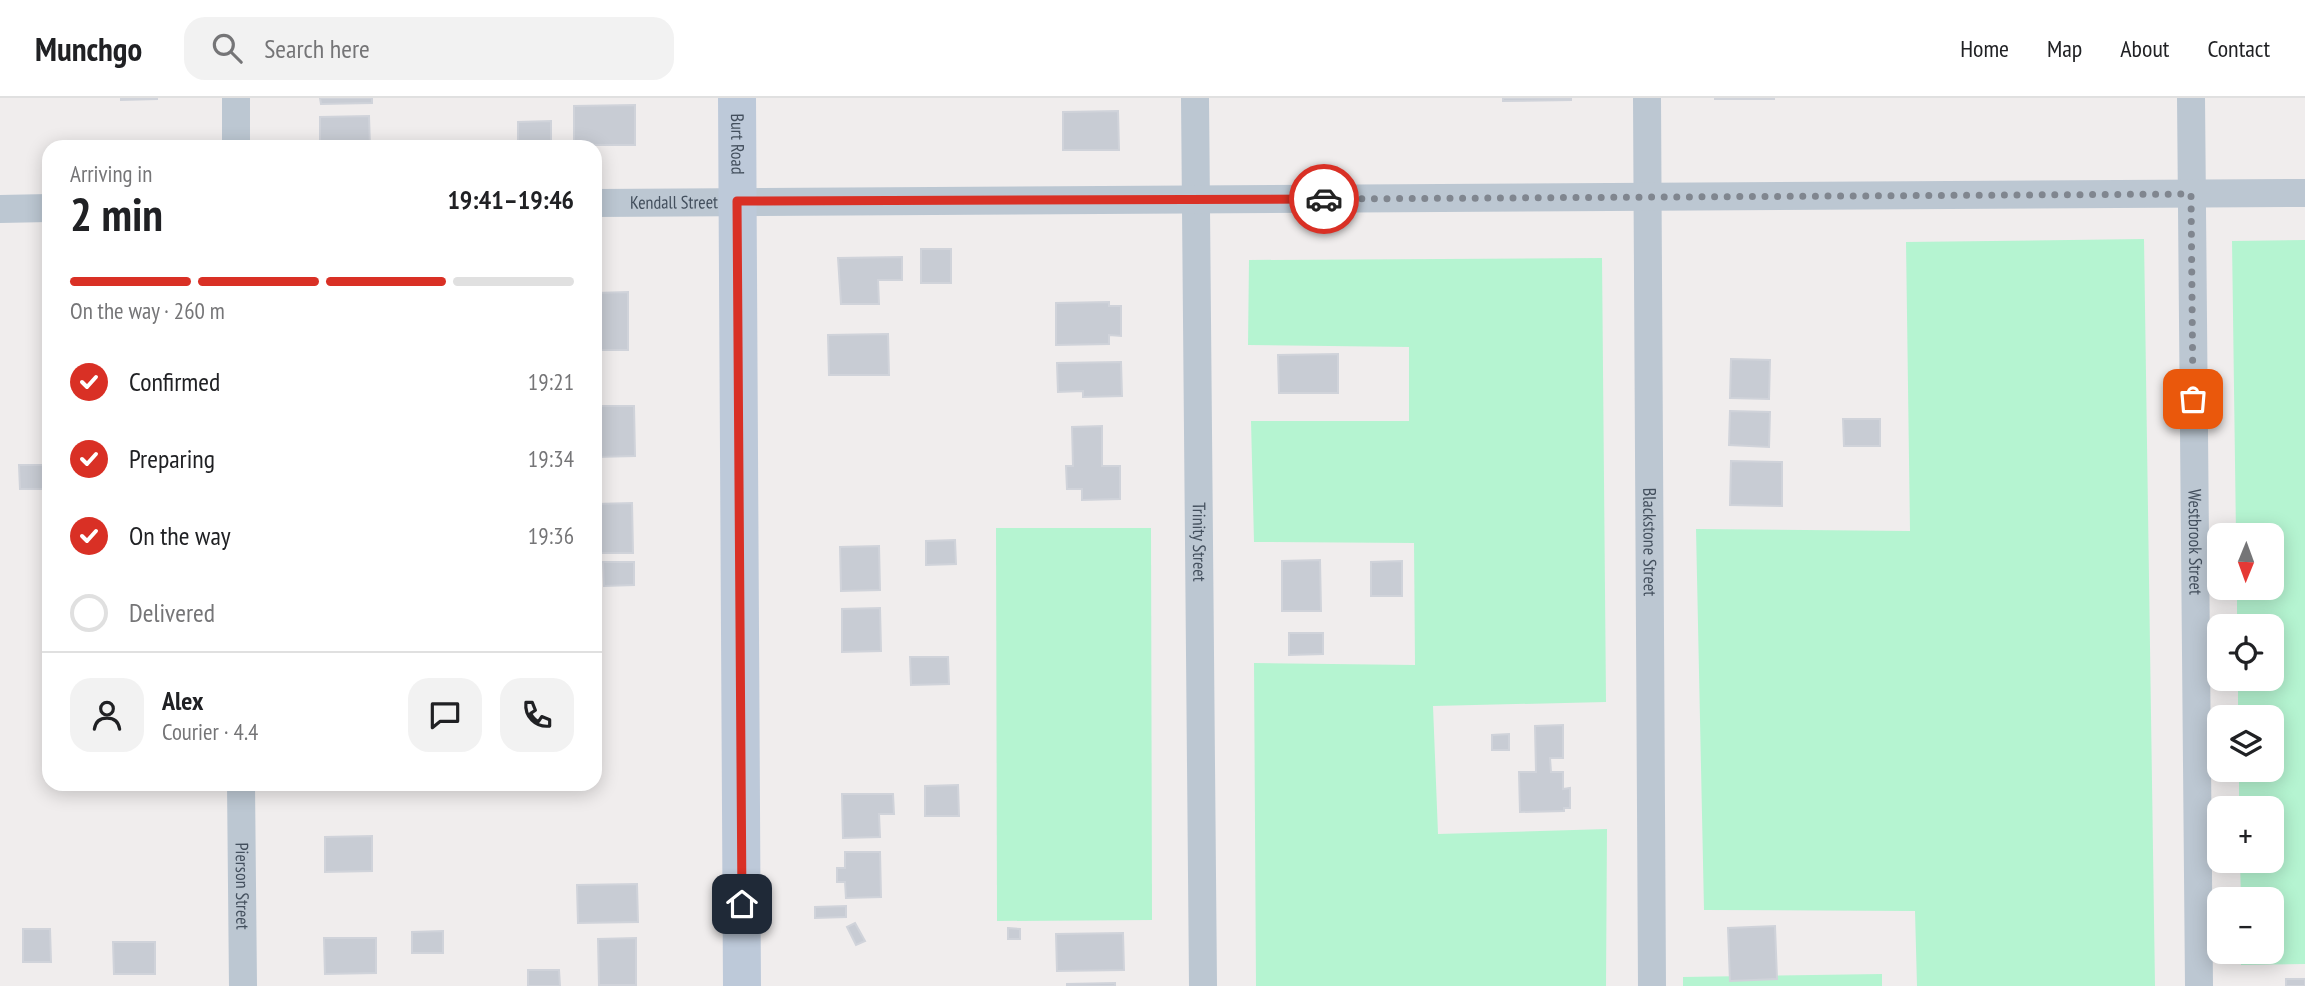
<!DOCTYPE html>
<html lang="en">
<head>
<meta charset="utf-8">
<style>
  :root { --surface:#fff; --page:#f2f2f2; --text:#202124; --muted:#757577; --line:#e0e0e0; --accent:#d93025 }
  body { margin:0; font-family:"PT Sans Narrow",sans-serif; background:var(--page); color:var(--text); height:100vh; display:flex; flex-direction:column; font-size:26px; white-space:nowrap }
  * { box-sizing:border-box; margin:0 }
  p { font-size:23px; color:var(--muted) }
  .icon { flex:none; width:38px; height:38px; fill:none; stroke:currentColor; stroke-width:2; stroke-linecap:round; stroke-linejoin:round }
  .map { position:relative; flex:1; overflow:hidden }
  .panel { position:absolute; left:42px; top:42px; width:560px; height:651px; display:flex; flex-direction:column; background:var(--surface); border-radius:21px; box-shadow:0 4px 18px #0003 }
  .panel>* { flex:none }
  .needle { width:46px; rotate:181deg }
  .controls { position:absolute; left:2207px; top:425px; display:grid; gap:14px }
  .controls a { display:grid; place-items:center; width:77px; height:77px; border-radius:14px; background:var(--surface); box-shadow:0 4px 18px #0003; font-size:35px }
  .pin { position:absolute; display:grid; place-items:center; width:60px; height:60px; color:#fff; margin:-30px; border-radius:14px; box-shadow:0 4px 10px #0006 }
  .courier { position:absolute; display:grid; place-items:center; width:70px; height:70px; margin:-35px; border:5px solid #d93025; border-radius:50%; background:#fff; color:#222; box-shadow:0 2px 9px #0007 }
  .head em { font-style:normal; font-weight:700 }
  .head div { display:flex; flex-direction:column-reverse }
  .head { display:flex; align-items:center; justify-content:space-between; height:119px; padding:0 28px }
  h1 { font-size:46px; font-weight:700; line-height:52px }
  .bar { display:grid; grid-template-columns:repeat(4,1fr); gap:10px 7px; align-content:center; height:84px; padding:0 28px }
  .bar i { height:9px; border-radius:5px; background:var(--line) }
  .bar .current { background:var(--accent) }
  .bar p { grid-column:span 4 }
  .line { display:flex; align-items:center; gap:18px; padding:0 28px; border-top:2px solid var(--line) }
  .line div { flex:1 }
  .round { display:grid; place-items:center; flex:none; width:74px; height:74px; border-radius:21px; background:var(--page) }
  ol { padding:0 28px; list-style:none }
  li { display:flex; align-items:center; gap:21px; height:77px }
  li p { margin-inline-start:auto }
  li .icon { padding:7px; border-radius:50%; background:var(--accent); color:#fff; stroke-width:4 }
  li:last-child { color:var(--muted) }
  li i { width:38px; height:38px; border:4px solid var(--line); border-radius:50% }
  header { display:flex; align-items:center; gap:42px; box-sizing:border-box; height:98px; padding:0 35px; background:var(--surface); border-bottom:2px solid var(--line) }
  header strong { font-size:33px }
  nav { display:flex; gap:38px; margin-inline-start:auto; font-size:24px }
  .search { width:490px; height:63px; background:var(--page); display:flex; align-items:center; gap:18px; box-sizing:border-box; padding:0 24px; border-radius:21px; color:var(--muted); font-size:26px }
  .map>svg:first-child { display:block }
  .green { fill:#b5f4d1 }
  .building { fill:#c8ccd4; stroke:#d0d3da; stroke-width:2 }
  .lines { fill:none; stroke-linecap:round; stroke-linejoin:round }
  .street { stroke:#bcc7d2; stroke-width:28 }
  .secondary { stroke:#bdc9d9; stroke-width:38 }
  .done { stroke:#80868f; stroke-width:7; stroke-dasharray:0 12.6 }
  .route { stroke:#d93025; stroke-width:9 }
  .labels { text-anchor:middle; stroke-width:5; stroke-linejoin:round; paint-order:stroke }
  .street-label { font-size:18px; fill:#434f5d; stroke:#fff }
</style>
</head>
<body>
<header>
<strong>Munchgo</strong>
<div class="search"><svg class="icon" aria-label="search" viewBox="0 0 24 24"><circle cx="10" cy="10" r="6"/><path d="M15 15l6 6"/></svg>Search here</div>
<nav><a>Home</a><a>Map</a><a>About</a><a>Contact</a></nav>
</header>
<div class="map">
<svg width="2305" height="888" viewBox="0 0 2305 888">
  <rect width="100%" height="100%" fill="#f0eded"/>
  <g class="green">
    <polygon points="2144,141 2155,888 1917,888 1915,813 1704,812 1696,431 1910,433 1906,144"/>
    <polygon points="2305,142 2305,866 2241,867 2241,854 2272,854 2272,802 2241,801 2240,763 2272,763 2272,710 2239,710 2239,672 2272,672 2272,620 2238,619 2238,581 2272,581 2272,528 2237,528 2237,490 2272,490 2272,438 2236,437 2232,143"/>
    <polygon points="1602,160 1606,604 1433,608 1438,736 1607,731 1606,888 1256,888 1254,565 1415,567 1414,445 1254,444 1251,323 1409,323 1409,249 1248,247 1249,162"/>
    <polygon points="996,430 1151,430 1152,822 997,823"/>
    <polygon points="1882,876 1882,888 1683,888 1683,879"/>
  </g>
  <g class="building">
    <polygon points="121,0 157,0 157,1 121,2"/>
    <polygon points="320,0 372,0 372,5 321,6"/>
    <polygon points="1503,0 1571,0 1571,2 1503,3"/>
    <rect x="1715" y="0" width="59" height="1"/>
    <polygon points="635,7 635,47 574,47 574,8"/>
    <polygon points="1118,13 1119,52 1063,52 1063,14"/>
    <polygon points="369,18 370,49 320,49 320,19"/>
    <polygon points="551,23 551,49 518,49 518,24"/>
    <rect x="921" y="151" width="30" height="34"/>
    <polygon points="902,159 902,182 878,182 879,206 841,206 838,160"/>
    <polygon points="628,194 628,252 595,252 595,195"/>
    <polygon points="1109,204 1109,208 1121,208 1121,238 1109,237 1109,246 1056,247 1056,205"/>
    <polygon points="888,236 889,277 829,277 828,237"/>
    <polygon points="1338,256 1338,295 1279,295 1278,257"/>
    <polygon points="1731,261 1770,262 1769,301 1730,300"/>
    <polygon points="1121,264 1122,298 1083,299 1083,293 1058,294 1057,265"/>
    <polygon points="595,308 634,308 635,358 595,359"/>
    <polygon points="1730,313 1770,314 1769,349 1729,347"/>
    <polygon points="1843,321 1880,321 1880,348 1844,348"/>
    <polygon points="1102,328 1102,368 1120,368 1120,401 1082,402 1082,391 1067,391 1066,368 1073,368 1072,329"/>
    <polygon points="1731,363 1782,364 1782,408 1730,407"/>
    <polygon points="19,367 49,367 49,391 20,391"/>
    <polygon points="632,405 633,455 596,455 595,406"/>
    <polygon points="955,442 956,466 926,467 926,443"/>
    <polygon points="879,448 880,492 841,493 840,449"/>
    <polygon points="1320,462 1321,513 1282,513 1282,463"/>
    <polygon points="1402,463 1402,498 1371,498 1371,464"/>
    <polygon points="603,464 634,464 634,487 604,488"/>
    <polygon points="880,510 881,553 842,554 842,511"/>
    <polygon points="1289,535 1323,535 1323,556 1289,557"/>
    <polygon points="910,559 948,559 949,586 911,587"/>
    <polygon points="1563,627 1563,660 1550,660 1551,674 1563,674 1563,691 1570,690 1570,710 1564,710 1564,713 1520,714 1519,674 1536,674 1535,628"/>
    <polygon points="1509,636 1509,652 1492,652 1492,637"/>
    <polygon points="958,687 959,718 925,718 925,688"/>
    <polygon points="842,696 893,696 894,716 879,716 880,739 843,740"/>
    <polygon points="372,738 372,773 325,774 325,739"/>
    <polygon points="845,754 880,754 881,799 846,800 845,784 837,784 837,770 845,770"/>
    <polygon points="637,786 638,824 578,825 577,787"/>
    <polygon points="846,808 846,819 815,820 815,809"/>
    <polygon points="855,825 865,843 856,847 847,829"/>
    <polygon points="1775,828 1777,881 1730,883 1728,830"/>
    <polygon points="1008,830 1020,831 1020,841 1008,841"/>
    <polygon points="23,831 50,831 51,864 23,864"/>
    <polygon points="443,833 443,855 412,855 412,834"/>
    <polygon points="1123,835 1124,872 1057,873 1056,836"/>
    <polygon points="324,840 376,840 376,875 325,876"/>
    <polygon points="636,840 636,887 599,887 598,841"/>
    <polygon points="113,844 155,844 155,876 114,876"/>
    <polygon points="528,872 559,872 560,888 528,888"/>
    <rect x="2286" y="881" width="19" height="7"/>
    <polygon points="1115,885 1115,888 1067,888 1067,886"/>
  </g>
  <g class="lines">
    <g class="street">
      <polyline points="236,0 236,49"/>
      <path id="s1" d="M1195 0 1203 888"/>
      <path id="s2" d="M1647 0 1652 888"/>
      <path id="s3" d="M2191 0 2199 888"/>
      <path id="s4" d="M595 105 2305 95"/>
      <polyline points="0,111 49,110"/>
      <path id="s5" d="M241 686 243 888"/>
    </g>
    <path class="secondary" id="s6" d="M737 0 742 888"/>
  </g>
  <g class="lines">
    <polyline class="done" points="1324,101 2191,96 2193,301"/>
    <polyline class="route" points="742,806 737,103 1324,101"/>
  </g>
  <g class="labels">
    <g class="street-label">
      <text dy="6" stroke="none"><textPath href="#s6" startOffset="46">Burt Road</textPath></text>
      <text dy="6" stroke="none"><textPath href="#s4" startOffset="79">Kendall Street</textPath></text>
      <text dy="6" stroke="none"><textPath href="#s1" startOffset="444">Trinity Street</textPath></text>
      <text dy="6" stroke="none"><textPath href="#s2" startOffset="444">Blackstone Street</textPath></text>
      <text dy="6" stroke="none"><textPath href="#s3" startOffset="444">Westbrook Street</textPath></text>
      <text dy="6" stroke="none"><textPath href="#s5" startOffset="102">Pierson Street</textPath></text>
    </g>
  </g>
</svg>
<div class="controls">
<a><svg class="needle" viewBox="-14 -14 28 28"><path d="M0-13l5 13h-10z" fill="#e53935"/><path d="M0 13l5-13h-10z" fill="#757577"/></svg></a>
<a><svg class="icon" aria-label="locate" viewBox="0 0 24 24"><circle cx="12" cy="12" r="6"/><path d="M12 2v4M12 18v4M2 12h4M18 12h4"/></svg></a>
<a><svg class="icon" aria-label="layers" viewBox="0 0 24 24"><path d="M12 4l9 5-9 5-9-5zM3 14l9 5 9-5"/></svg></a>
<a>+</a>
<a>−</a>
</div>
<div class="pin" style="left:2193px;top:301px;background:#ea580c"><svg class="icon" aria-label="bag" viewBox="0 0 24 24"><path d="M5 8h14l-1 12H6zM9 8a3 3 0 0 1 6 0"/></svg></div>
<div class="pin" style="left:742px;top:806px;background:#1f2937"><svg class="icon" aria-label="home" viewBox="0 0 24 24"><path d="M3 11l9-7 9 7M6 9v11h12V9"/></svg></div>
<div class="courier" style="left:1324px;top:101px"><svg class="icon" aria-label="car" viewBox="0 0 24 24"><path d="M5 17H2v-5l4-1 3-4h7l3 4 3 1v5h-3M9 17h6M6 11h13"/><circle cx="7" cy="17" r="2"/><circle cx="17" cy="17" r="2"/></svg></div>
<section class="panel">
<div class="head"><div><h1>2 min</h1><p>Arriving in</p></div><em>19:41–19:46</em></div>
<div class="bar"><i class="current"></i><i class="current"></i><i class="current"></i><i></i><p>On the way · 260 m</p></div>
<ol>
<li><svg class="icon" aria-label="check" viewBox="0 0 24 24"><path d="M5 12l5 5 9-10"/></svg>Confirmed<p>19:21</p></li>
<li><svg class="icon" aria-label="check" viewBox="0 0 24 24"><path d="M5 12l5 5 9-10"/></svg>Preparing<p>19:34</p></li>
<li><svg class="icon" aria-label="check" viewBox="0 0 24 24"><path d="M5 12l5 5 9-10"/></svg>On the way<p>19:36</p></li>
<li><i></i>Delivered</li>
</ol>
<div class="line" style="height:126px"><a class="round"><svg class="icon" aria-label="person" viewBox="0 0 24 24"><circle cx="12" cy="8" r="4"/><path d="M4 21q1-7 8-7t8 7"/></svg></a><div><b>Alex</b><p>Courier · 4.4</p></div><a class="round"><svg class="icon" aria-label="chat" viewBox="0 0 24 24"><path d="M4 5h16v11H9l-5 4z"/></svg></a><a class="round"><svg class="icon" aria-label="phone" viewBox="0 0 24 24"><path d="M5 4h4l2 5-3 2q2 4 5 5l2-3 5 2v4C11 20 4 13 5 4z"/></svg></a></div>
</section>
</div>
</body>
</html>
